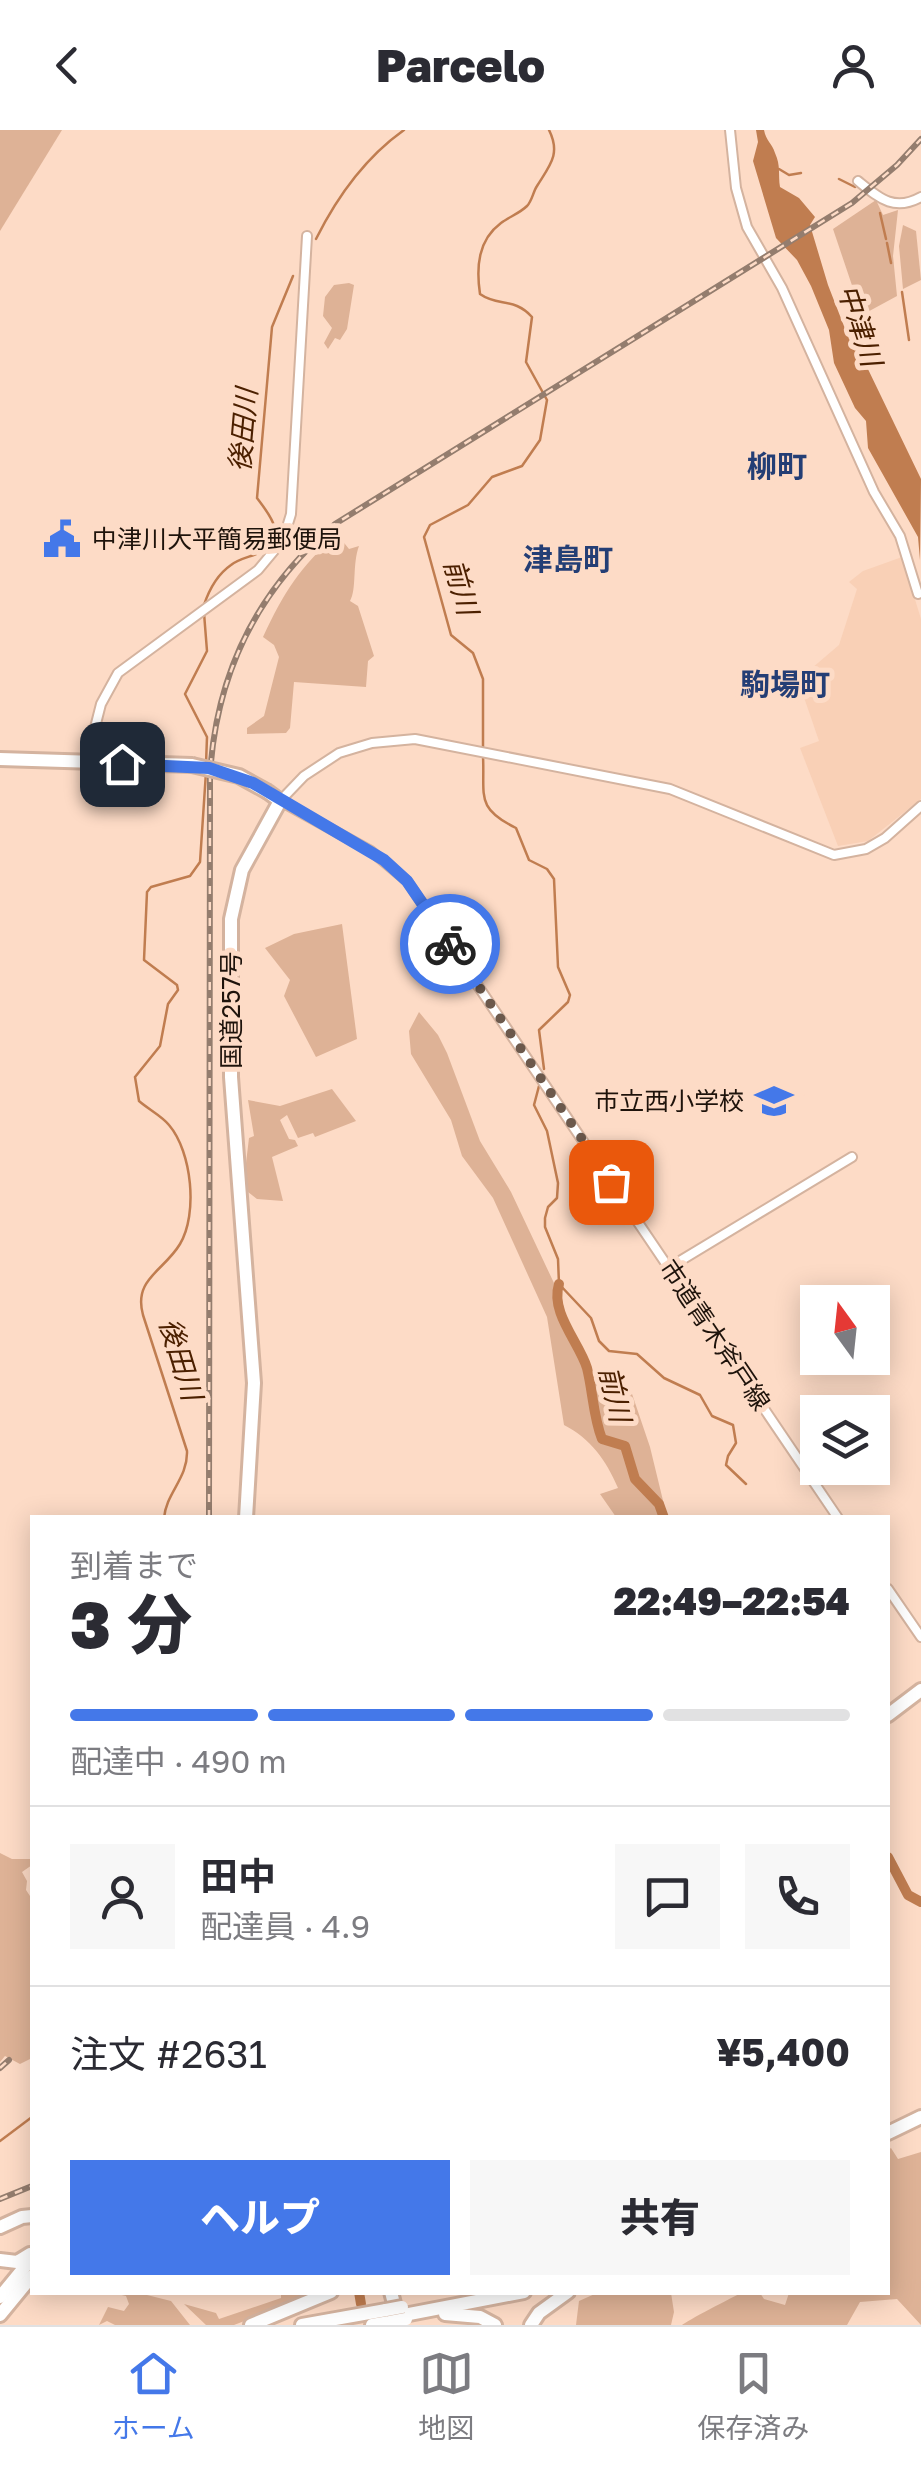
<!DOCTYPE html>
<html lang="ja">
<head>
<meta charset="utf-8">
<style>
  :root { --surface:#fff; --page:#f7f7f7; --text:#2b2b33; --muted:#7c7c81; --line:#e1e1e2; --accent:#4478e9 }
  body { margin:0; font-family:"Golos Text","Noto Sans JP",sans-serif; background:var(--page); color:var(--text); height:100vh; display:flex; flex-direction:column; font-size:38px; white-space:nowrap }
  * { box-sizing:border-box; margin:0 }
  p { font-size:32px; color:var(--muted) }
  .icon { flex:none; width:55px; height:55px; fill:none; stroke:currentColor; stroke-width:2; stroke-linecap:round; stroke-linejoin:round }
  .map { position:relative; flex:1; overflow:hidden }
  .details { position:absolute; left:30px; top:1385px; width:860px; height:780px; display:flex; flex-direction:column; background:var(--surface); border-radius:0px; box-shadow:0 5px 25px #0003 }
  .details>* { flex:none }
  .needle { width:65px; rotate:345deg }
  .controls { position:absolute; left:800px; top:1155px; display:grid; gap:20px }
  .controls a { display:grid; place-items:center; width:90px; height:90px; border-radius:0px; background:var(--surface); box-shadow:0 5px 25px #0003; font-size:50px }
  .pin { position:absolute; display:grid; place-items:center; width:85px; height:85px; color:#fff; margin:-42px; border-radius:20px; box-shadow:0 5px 15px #0006 }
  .courier { position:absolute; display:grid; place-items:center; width:100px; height:100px; margin:-50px; border:8px solid #4478e9; border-radius:50%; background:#fff; color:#222; box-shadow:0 2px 12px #0007 }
  .overview em { font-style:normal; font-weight:800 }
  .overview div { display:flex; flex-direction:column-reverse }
  .overview { display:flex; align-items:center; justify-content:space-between; height:170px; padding:0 40px }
  h1 { font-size:65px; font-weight:800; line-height:75px }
  .bar { display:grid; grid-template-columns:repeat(4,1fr); gap:15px 10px; align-content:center; height:120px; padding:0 40px }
  .bar i { height:12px; border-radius:8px; background:var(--line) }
  .bar .selected { background:var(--accent) }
  .bar p { grid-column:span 4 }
  .line { display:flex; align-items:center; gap:25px; padding:0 40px; border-top:2px solid var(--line) }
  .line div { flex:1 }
  .round { display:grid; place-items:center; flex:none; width:105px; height:105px; border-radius:0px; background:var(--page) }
  .primary-button { display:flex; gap:20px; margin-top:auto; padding:20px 40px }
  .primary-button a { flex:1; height:115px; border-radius:0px; background:var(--accent); color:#fff; font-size:40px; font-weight:800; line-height:115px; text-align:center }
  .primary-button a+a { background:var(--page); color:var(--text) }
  header { display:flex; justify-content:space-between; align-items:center; height:130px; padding:0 40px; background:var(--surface); font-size:45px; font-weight:800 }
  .tabs { display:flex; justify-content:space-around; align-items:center; height:140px; border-top:2px solid var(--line); background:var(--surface); font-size:28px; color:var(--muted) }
  .tabs a { display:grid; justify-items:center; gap:5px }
  .tabs .selected { color:var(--accent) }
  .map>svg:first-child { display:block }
  .built { fill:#f9d0b6 }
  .green { fill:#deb296 }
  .water { fill:#c07d50 }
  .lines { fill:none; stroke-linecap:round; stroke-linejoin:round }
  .stream { stroke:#c07d50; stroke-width:2.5 }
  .river { stroke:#c07d50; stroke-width:10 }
  .minor-casing { stroke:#d4b39f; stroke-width:12 }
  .highway-casing { stroke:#d4b39f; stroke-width:18 }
  .minor { stroke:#fff; stroke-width:8 }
  .highway { stroke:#fff; stroke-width:12 }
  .rail-casing { stroke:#947d6e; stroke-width:6 }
  .rail { stroke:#fddbc6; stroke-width:2.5; stroke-dasharray:8; stroke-linecap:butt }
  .highway-bridge-casing { stroke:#d4b39f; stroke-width:18; stroke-linecap:butt }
  .highway-bridge { stroke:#fff; stroke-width:12 }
  .done { stroke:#6c594c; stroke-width:10; stroke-dasharray:0 18 }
  .route { stroke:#4478e9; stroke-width:12 }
  .labels { text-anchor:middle; stroke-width:10; stroke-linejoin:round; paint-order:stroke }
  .poi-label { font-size:25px; fill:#1e130b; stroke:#fddbc6; text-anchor:start }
  .street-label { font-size:25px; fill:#1e130b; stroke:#fddbc6 }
  .water-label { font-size:28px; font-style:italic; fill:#4c2000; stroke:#fddbc6 }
  .quarter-label { font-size:30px; font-weight:bold; fill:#243e75; stroke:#fddbc6 }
</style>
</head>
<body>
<header><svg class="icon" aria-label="back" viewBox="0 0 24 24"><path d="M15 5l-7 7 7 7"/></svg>Parcelo<svg class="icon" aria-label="person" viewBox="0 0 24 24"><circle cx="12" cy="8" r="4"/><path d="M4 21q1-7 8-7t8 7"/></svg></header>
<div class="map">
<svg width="921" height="2195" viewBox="0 0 921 2195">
  <rect width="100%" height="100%" fill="#fddbc6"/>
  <polygon class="built" points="902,427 921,489 921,669 868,711 838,716 800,618 819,611 798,550 839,515 857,459 849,452 863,441"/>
  <g class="green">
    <polygon points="0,0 62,0 0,101"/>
    <polygon points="876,70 883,85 898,80 893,126 897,166 862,185 833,99"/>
    <polygon points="903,95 916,101 921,150 903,159 899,116"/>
    <polygon points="349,153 354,155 347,199 340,210 335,208 328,219 324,213 332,198 323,186 325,167 334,155"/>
    <path d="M337 404 349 419 359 416C352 435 357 459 350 471L358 476 374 526 368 531 366 557 294 552 290 598 286 603 247 604V598L264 586 279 527 274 515 263 507C284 462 300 437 337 404Z"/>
    <polygon points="342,794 357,909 316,927 284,866 290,850 265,818 294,804"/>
    <path d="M419 882 438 905 447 923 480 1011 511 1062 562 1170 571 1210 597 1254 630 1258 650 1317 667 1387H616L600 1364 618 1358C606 1330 591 1309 564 1295L547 1187 493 1068 462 1026 451 990 411 924 409 901Z"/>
    <polygon points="332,959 356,991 315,1007 313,1003 298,1008 287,985 280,990 289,1009 295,1010 298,1016 272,1027 283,1071 257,1069 243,1058 249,1008 254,1006 248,970 280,976"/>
    <polygon points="0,1723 12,1729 32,1729 32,1735 22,1742 27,1751 26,1760 32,1769 32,1928 20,1934 5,1926 0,1932"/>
    <path d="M891 2018 898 2029 921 2022V2195L897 2169 860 2172 847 2195H682C685 2192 734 2166 742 2163 746 2162 756 2163 760 2163L764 2169 785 2175 789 2163 888 2162V2020Z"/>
    <polygon points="135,2162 171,2171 190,2195 115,2195 107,2191 99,2195 108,2177 124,2181 129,2174 126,2166 113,2163"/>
    <polygon points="281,2163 318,2163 234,2195 206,2195 184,2174 216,2183 219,2189 281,2168"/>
    <polygon points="597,2163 671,2163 674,2182 671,2195 576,2195 579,2171"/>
  </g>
  <path class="water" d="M756 0H764C766 11 772 13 775 23 781 36 778 45 780 57L799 68 815 87 810 95 828 155 849 209 866 235 921 349 920 430 918 407 868 318 866 291 855 278 834 233 829 200 811 156 797 130 776 108 753 31 758 12Z"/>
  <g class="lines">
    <g class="stream">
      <polyline points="779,39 789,45 801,43"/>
      <polyline points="839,49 855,57"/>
      <polyline points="880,83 886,109"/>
      <path d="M316 109C337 67 366 27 404 0"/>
      <polyline points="887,113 891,133"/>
      <polyline points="902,162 909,210"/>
      <path d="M204 475C209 460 218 444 231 435 240 428 251 427 261 422 289 407 269 384 257 368L272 197 293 146"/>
      <polyline points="204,483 207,521 185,564 207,607 206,634"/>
      <path d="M483 618V549L473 523 451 505 424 407 430 395 468 375 492 347 522 336 540 310 547 270 526 232 532 187C514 167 498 177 480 164 476 137 478 110 501 93 509 87 520 83 527 76 532 71 533 62 537 56 550 35 561 24 549 0"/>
      <path d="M483 626C485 666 475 678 516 698L529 730 547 739 554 749 558 837 570 865 568 872 539 900 544 939"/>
      <polyline points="539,956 534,975 547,1001 558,1053 557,1068 548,1077 545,1088 545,1097 558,1129 559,1154 591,1188 599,1211 609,1221 637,1224 664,1248 700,1265 712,1286 733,1295 736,1313 728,1326 726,1335 746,1354"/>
      <path d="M164 1388C166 1363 188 1348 187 1321L143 1185C133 1149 164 1141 180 1114 198 1084 192 1022 169 995 162 986 148 979 139 971L135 947 160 916 168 874 178 860 177 855 144 830 147 762 151 757 190 746 200 732 206 642"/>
      <polyline points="0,2011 32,1987"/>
    </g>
    <g class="river">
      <path d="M559 1154C550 1183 579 1212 587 1238 593 1262 593 1286 602 1309L625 1316 635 1349 659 1374 664 1388"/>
      <polyline points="888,1727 908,1765 921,1772"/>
      <polyline points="359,2162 361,2174"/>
    </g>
    <g class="minor-casing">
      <g id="minor">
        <polyline points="730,0 736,58 747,97 782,158 874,362 900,406 918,464"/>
        <path d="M858 51C879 68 894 82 921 67"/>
        <polyline points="86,633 101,574 118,543 258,440 283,410 291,384 307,106"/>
        <polyline points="670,1137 852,1027"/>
        <polyline points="838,1388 407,751 371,721 280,671 304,646 339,623 372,613 415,609 670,659 834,725 866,719 885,708 921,676"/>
        <polyline points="888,1459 921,1507"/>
      </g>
    </g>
    <g class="highway-casing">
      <g id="highway">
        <polyline points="0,629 192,635"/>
        <polyline points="246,1388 254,1253 231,947 231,789 242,740 280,671 268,662"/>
        <polyline points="888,1585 921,1560"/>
        <polyline points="888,2003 921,1987"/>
        <polyline points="0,2097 22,2087 32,2086"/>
        <polyline points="0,2130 17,2132 30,2124"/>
        <polyline points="391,2162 398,2189"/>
        <polyline points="0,2167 32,2128"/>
        <polyline points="445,2184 480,2187 495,2195"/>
        <polyline points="0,2185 32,2146"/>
        <polyline points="404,2185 524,2162"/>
        <polyline points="251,2195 331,2162"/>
        <polyline points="302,2195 386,2180"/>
        <polyline points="372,2195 390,2192"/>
        <polyline points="531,2195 539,2183 568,2162"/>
      </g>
    </g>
    <use href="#minor" class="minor"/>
    <use href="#highway" class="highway"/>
    <g class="rail-casing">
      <g id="rail">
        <path d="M209 1388 210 645C216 544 258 459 335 394L852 73 897 35 921 9"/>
        <polyline points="0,1938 9,1930"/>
        <polyline points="0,2069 32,2056"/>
      </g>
    </g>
    <use href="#rail" class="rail"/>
    <g class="highway-bridge-casing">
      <g id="highway-bridge">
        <polyline points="192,635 239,646 268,662"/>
        <polyline points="386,2180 402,2177"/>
        <polyline points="390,2192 406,2189"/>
      </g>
    </g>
    <use href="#highway-bridge" class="highway-bridge"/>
  </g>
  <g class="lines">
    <polyline class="done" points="450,814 611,1052"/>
    <polyline class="route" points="122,634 209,638 253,653 384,730 407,751 450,814"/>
  </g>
  <defs>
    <g id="civic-bare" transform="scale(3)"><path d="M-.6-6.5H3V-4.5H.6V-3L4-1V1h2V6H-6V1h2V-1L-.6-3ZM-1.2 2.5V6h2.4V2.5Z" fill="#4478e9" stroke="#fddbc6" stroke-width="2.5" paint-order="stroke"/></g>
    <g id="school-bare" transform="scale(3)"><path d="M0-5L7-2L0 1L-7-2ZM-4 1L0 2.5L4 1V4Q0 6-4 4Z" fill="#4478e9" stroke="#fddbc6" stroke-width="2.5" paint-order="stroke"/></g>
  </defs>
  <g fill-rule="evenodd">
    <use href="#civic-bare" x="62" y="409"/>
    <use href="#school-bare" x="774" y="971"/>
  </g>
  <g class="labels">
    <g class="poi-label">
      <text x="92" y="418">中津川大平簡易郵便局</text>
      <text x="744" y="980" text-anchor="end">市立西小学校</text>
    </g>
    <g class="street-label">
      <text transform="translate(231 880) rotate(-90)" y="9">国道257号</text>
      <text transform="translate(715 1205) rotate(56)" y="9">市道青木斧戸線</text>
    </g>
    <g class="water-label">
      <text transform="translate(860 195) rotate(72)" y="10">中津川</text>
      <text transform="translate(243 300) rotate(-85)" y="10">後田川</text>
      <text transform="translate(461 457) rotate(74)" y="10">前川</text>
      <text transform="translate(181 1229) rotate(73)" y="10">後田川</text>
      <text transform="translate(615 1264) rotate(77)" y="10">前川</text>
    </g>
    <g class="quarter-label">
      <text x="777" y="347">柳町</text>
      <text x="568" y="440">津島町</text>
      <text x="785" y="565">駒場町</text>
    </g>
  </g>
</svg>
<div class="controls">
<a><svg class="needle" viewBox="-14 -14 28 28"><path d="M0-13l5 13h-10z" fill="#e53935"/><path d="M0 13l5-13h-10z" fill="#7c7c81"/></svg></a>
<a><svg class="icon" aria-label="layers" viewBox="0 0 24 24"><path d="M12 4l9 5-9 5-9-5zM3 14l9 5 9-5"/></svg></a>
</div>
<div class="pin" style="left:611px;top:1052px;background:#ea580c"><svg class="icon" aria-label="bag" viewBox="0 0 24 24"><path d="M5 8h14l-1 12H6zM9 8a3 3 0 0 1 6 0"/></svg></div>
<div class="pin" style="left:122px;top:634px;background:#1f2937"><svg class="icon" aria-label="home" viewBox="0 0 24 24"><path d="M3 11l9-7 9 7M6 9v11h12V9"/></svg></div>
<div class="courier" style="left:450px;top:814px"><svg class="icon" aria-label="bike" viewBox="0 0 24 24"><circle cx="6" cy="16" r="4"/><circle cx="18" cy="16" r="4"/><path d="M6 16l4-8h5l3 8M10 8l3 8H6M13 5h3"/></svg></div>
<section class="details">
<div class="overview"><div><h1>3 分</h1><p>到着まで</p></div><em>22:49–22:54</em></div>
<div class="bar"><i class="selected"></i><i class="selected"></i><i class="selected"></i><i></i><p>配達中 · 490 m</p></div>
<div class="line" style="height:180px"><a class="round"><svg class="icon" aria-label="person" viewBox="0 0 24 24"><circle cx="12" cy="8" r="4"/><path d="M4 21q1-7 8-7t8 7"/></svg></a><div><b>田中</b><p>配達員 · 4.9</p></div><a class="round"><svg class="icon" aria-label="chat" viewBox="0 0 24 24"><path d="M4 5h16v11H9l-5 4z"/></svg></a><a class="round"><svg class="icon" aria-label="phone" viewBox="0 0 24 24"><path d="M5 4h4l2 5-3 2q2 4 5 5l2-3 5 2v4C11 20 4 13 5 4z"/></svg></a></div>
<div class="line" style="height:130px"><div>注文 #2631</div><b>¥5,400</b></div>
<div class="primary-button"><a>ヘルプ</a><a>共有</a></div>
</section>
</div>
<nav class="tabs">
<a class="selected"><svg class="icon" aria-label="home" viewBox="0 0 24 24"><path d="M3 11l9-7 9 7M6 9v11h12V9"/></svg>ホーム</a>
<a><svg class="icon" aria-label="map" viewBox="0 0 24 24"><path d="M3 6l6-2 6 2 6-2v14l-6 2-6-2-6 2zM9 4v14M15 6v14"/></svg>地図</a>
<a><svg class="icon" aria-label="saved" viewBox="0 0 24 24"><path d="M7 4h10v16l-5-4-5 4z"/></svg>保存済み</a>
</nav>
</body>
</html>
